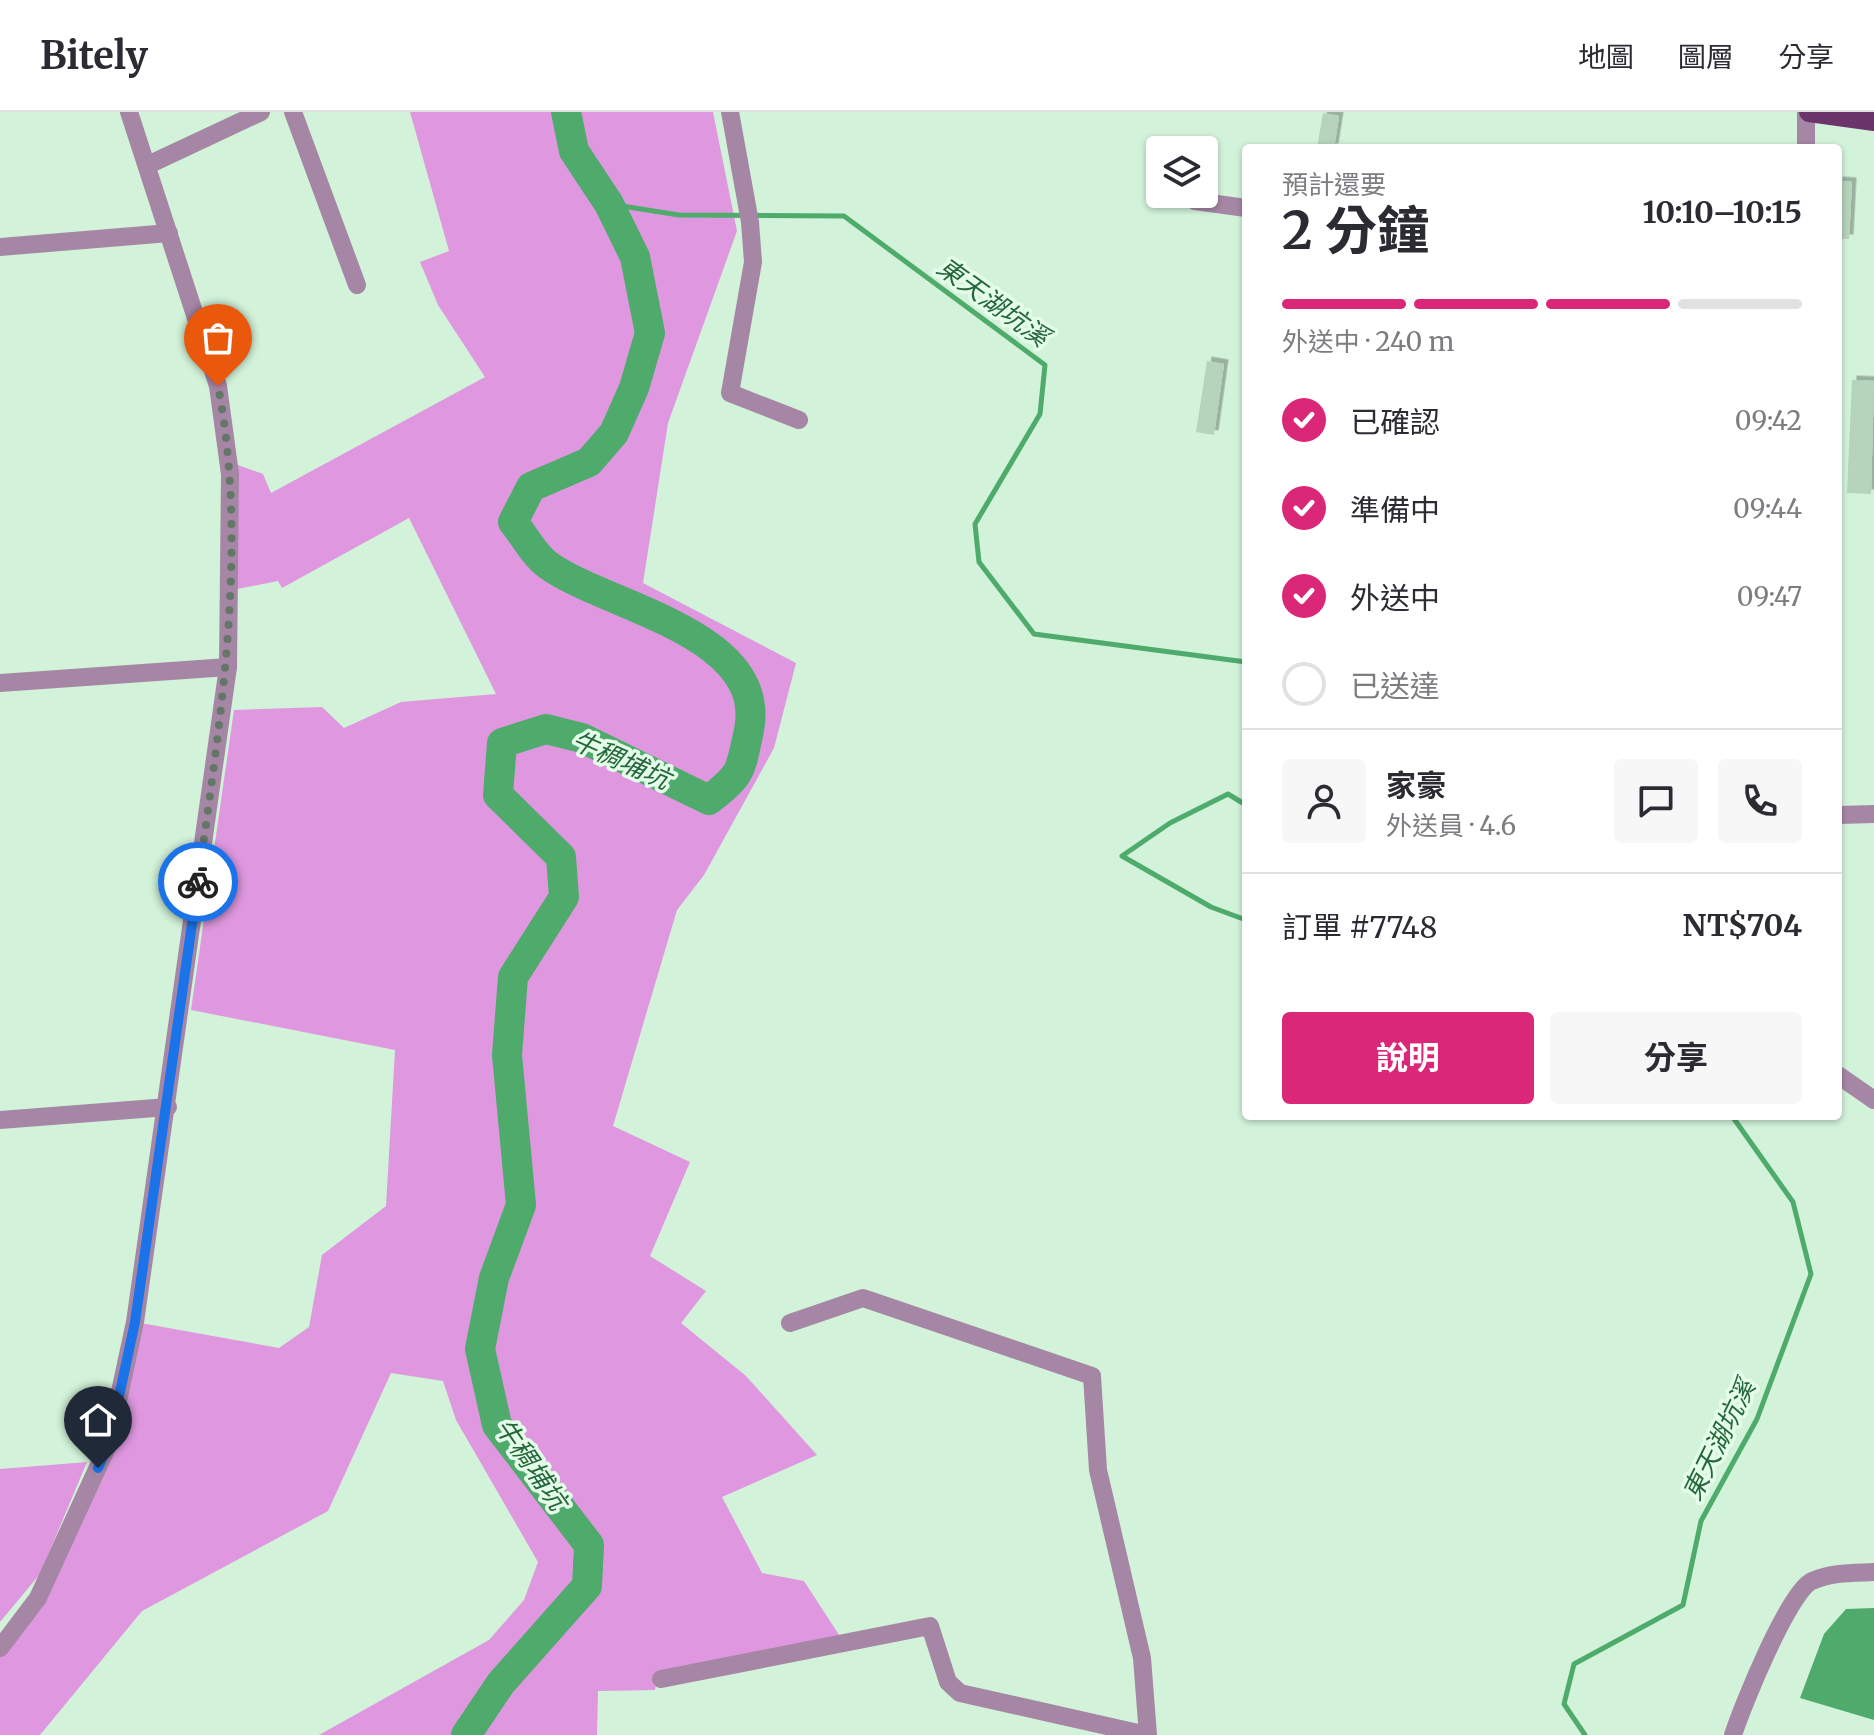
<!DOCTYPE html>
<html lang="zh-TW">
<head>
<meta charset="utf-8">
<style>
  :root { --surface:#fff; --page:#f7f7f7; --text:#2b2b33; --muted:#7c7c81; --line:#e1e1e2; --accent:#db2777 }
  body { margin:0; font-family:Merriweather,"Noto Sans TC",serif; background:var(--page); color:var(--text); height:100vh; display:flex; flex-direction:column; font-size:30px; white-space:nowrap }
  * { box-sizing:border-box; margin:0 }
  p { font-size:26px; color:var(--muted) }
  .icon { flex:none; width:44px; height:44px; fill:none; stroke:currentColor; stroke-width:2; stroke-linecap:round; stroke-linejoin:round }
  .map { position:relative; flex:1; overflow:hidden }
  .side { position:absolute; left:1242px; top:32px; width:600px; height:976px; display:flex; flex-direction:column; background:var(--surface); border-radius:8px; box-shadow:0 2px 6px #0004 }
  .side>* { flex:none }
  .fabs { position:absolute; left:1146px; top:24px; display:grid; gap:16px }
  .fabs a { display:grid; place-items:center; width:72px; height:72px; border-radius:8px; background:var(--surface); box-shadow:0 2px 6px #0004; font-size:40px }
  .pin { position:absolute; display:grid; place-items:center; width:68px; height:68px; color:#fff; margin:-82px -34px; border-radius:50% 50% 50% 0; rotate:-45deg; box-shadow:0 0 8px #0007 }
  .pin .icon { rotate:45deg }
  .courier { position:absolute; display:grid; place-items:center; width:80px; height:80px; margin:-40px; border:6px solid #1a73e8; border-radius:50%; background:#fff; color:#222; box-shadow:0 2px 10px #0007 }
  .overview em { font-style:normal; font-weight:700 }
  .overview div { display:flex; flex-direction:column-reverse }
  .overview { display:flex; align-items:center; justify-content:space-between; height:136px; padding:0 40px }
  h1 { font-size:52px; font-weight:700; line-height:60px }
  .bar { display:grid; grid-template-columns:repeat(4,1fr); gap:12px 8px; align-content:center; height:96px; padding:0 40px }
  .bar i { height:10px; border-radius:6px; background:var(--line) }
  .bar .active { background:var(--accent) }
  .bar p { grid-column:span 4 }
  .line { display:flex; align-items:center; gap:20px; padding:0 40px; border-top:2px solid var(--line) }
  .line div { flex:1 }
  .round { display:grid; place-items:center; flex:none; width:84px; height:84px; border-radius:8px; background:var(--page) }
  ol { padding:0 40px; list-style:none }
  li { display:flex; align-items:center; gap:24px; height:88px }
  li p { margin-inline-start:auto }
  li .icon { padding:8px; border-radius:50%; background:var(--accent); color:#fff; stroke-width:4 }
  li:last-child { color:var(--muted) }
  li i { width:44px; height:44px; border:4px solid var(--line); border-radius:50% }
  .action { display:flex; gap:16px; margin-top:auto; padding:16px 40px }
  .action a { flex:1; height:92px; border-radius:8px; background:var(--accent); color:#fff; font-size:32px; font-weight:700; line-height:92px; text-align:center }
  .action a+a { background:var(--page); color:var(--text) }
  header { display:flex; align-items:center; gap:48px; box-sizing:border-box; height:112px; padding:0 40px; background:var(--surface); border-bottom:2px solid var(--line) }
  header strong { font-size:38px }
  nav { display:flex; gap:44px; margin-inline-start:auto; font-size:28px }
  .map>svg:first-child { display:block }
  .green { fill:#df98df }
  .water { fill:#4eab6c }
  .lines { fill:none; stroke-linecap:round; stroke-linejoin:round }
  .stream { stroke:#4eab6c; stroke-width:5 }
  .river { stroke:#4eab6c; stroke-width:30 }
  .building { fill:#b6d4bc; filter:url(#shadow) }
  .minor { stroke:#a686a5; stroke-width:18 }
  .major { stroke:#6b356c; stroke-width:20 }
  .done { stroke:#647668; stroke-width:8; stroke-dasharray:0 14.4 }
  .route { stroke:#1a73e8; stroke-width:10 }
  .labels { text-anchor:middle; stroke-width:7; stroke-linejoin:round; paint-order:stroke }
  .water-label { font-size:26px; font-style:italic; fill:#26663b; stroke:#e4fde9 }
</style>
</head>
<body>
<header>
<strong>Bitely</strong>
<nav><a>地圖</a><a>圖層</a><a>分享</a></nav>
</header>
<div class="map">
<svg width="1874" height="1623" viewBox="0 0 1874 1623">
  <defs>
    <filter id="shadow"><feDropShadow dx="4.5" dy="-4.5" stdDeviation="0" flood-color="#0004"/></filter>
  </defs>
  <rect width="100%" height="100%" fill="#d2f2d9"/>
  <g class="green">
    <polygon points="410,0 713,0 737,119 668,311 643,471 796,551 774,636 704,763 677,798 613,1014 690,1050 650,1144 706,1179 681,1211 746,1264 817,1343 722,1385 762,1461 804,1469 841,1526 658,1561 655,1578 598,1579 597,1623 319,1623 489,1528 524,1488 538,1450 456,1308 443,1269 391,1261 328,1399 142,1499 40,1623 0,1623 0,1544 110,1348 135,1210 279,1236 309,1215 322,1143 386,1094 395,938 191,898 234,598 322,595 344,616 401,590 496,582 409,406 282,476 278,469 232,478 235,352 263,362 271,381 485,265 438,193 420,150 449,139"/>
    <polygon points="87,1350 40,1462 0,1510 0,1357"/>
  </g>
  <polygon class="water" points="1874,1496 1874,1608 1800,1586 1824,1522 1846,1497"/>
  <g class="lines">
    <g class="stream">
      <polyline points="609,92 679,103 844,104 1045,253 1040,302 975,412 979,450 1034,522 1246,550"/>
      <polyline points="1246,693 1228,682 1170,711 1122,744 1211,795 1246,808"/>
      <polyline points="1585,1623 1564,1592 1574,1552 1683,1493 1701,1409 1757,1307 1811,1162 1793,1090 1732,1004"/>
    </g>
    <path class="river" d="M466 1623 501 1571 587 1474 589 1433 497 1313 480 1237 494 1166 521 1093 507 943 513 865 564 785 561 745 498 683 502 631 546 617 582 626 709 688C743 661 740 660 749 618 768 520 605 495 548 453 534 443 524 423 513 410L531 375 589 350 614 321 634 276 650 221 635 145 609 92 574 39 566 0"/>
  </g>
  <g class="building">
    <polygon points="1323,1 1339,4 1334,36 1317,36"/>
    <polygon points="1838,69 1852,70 1849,127 1838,127"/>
    <polygon points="1207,249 1224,252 1214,323 1196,320"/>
    <polygon points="1852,268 1874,269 1871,382 1847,381"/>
  </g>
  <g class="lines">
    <g class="minor">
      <polyline points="293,0 357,173"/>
      <polyline points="730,0 750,110 753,150 730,281 799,308"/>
      <polyline points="1806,36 1806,0"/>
      <polyline points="148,53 261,0"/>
      <polyline points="1195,89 1246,96"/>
      <polyline points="0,135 169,121"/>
      <polyline points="0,571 228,555"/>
      <polyline points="1838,703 1874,702"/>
      <polyline points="1838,963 1874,988"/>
      <polyline points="0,1008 168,995"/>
      <polyline points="790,1211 863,1186 1092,1264 1098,1358 1142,1546 1148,1623"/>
      <polyline points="0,1536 38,1486 109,1331 135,1210 228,555 230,362 218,274 129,0"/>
      <polyline points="661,1567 930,1514 948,1570 960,1581 1147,1623"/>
      <path d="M1733 1623C1742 1595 1789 1479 1812 1469 1832 1460 1853 1461 1874 1460"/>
    </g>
    <polyline class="major" points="1809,0 1874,9"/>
  </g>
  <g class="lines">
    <path class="done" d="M198 770C220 610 249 434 218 274"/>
    <polyline class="route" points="98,1356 109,1331 135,1210 198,770"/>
  </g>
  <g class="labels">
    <g class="water-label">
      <text transform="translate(993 190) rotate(36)" y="9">東天湖坑溪</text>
      <text transform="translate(621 648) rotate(24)" y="9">牛稠埔坑</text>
      <text transform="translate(1719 1328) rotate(-64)" y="9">東天湖坑溪</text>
      <text transform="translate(531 1352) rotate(55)" y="9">牛稠埔坑</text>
    </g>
  </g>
</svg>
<div class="fabs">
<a><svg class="icon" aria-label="layers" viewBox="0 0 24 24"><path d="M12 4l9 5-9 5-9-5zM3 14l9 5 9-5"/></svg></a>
</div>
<div class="pin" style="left:218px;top:274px;background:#ea580c"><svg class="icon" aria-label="bag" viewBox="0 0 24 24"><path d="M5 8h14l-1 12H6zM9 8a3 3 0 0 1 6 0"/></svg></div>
<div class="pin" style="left:98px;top:1356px;background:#1f2937"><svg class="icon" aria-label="home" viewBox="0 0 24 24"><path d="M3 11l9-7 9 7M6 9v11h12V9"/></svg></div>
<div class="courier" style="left:198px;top:770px"><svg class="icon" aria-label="bike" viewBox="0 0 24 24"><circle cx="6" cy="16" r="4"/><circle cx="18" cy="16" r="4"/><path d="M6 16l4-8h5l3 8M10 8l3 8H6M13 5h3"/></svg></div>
<section class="side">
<div class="overview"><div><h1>2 分鐘</h1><p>預計還要</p></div><em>10:10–10:15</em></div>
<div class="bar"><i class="active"></i><i class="active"></i><i class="active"></i><i></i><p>外送中 · 240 m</p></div>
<ol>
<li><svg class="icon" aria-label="check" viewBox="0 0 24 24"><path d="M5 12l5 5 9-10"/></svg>已確認<p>09:42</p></li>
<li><svg class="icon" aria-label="check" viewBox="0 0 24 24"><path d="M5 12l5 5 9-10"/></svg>準備中<p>09:44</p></li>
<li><svg class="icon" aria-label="check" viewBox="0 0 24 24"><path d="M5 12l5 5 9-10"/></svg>外送中<p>09:47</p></li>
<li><i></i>已送達</li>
</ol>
<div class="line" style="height:144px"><a class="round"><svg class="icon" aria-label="person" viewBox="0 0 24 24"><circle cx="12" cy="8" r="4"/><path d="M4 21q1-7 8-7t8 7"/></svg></a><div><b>家豪</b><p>外送員 · 4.6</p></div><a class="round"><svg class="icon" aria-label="chat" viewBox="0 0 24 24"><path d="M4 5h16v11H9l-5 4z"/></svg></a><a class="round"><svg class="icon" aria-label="phone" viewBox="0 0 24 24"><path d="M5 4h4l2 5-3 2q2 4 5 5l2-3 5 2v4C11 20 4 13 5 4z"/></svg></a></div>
<div class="line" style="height:104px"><div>訂單 #7748</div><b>NT$704</b></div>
<div class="action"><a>說明</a><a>分享</a></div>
</section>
</div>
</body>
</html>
